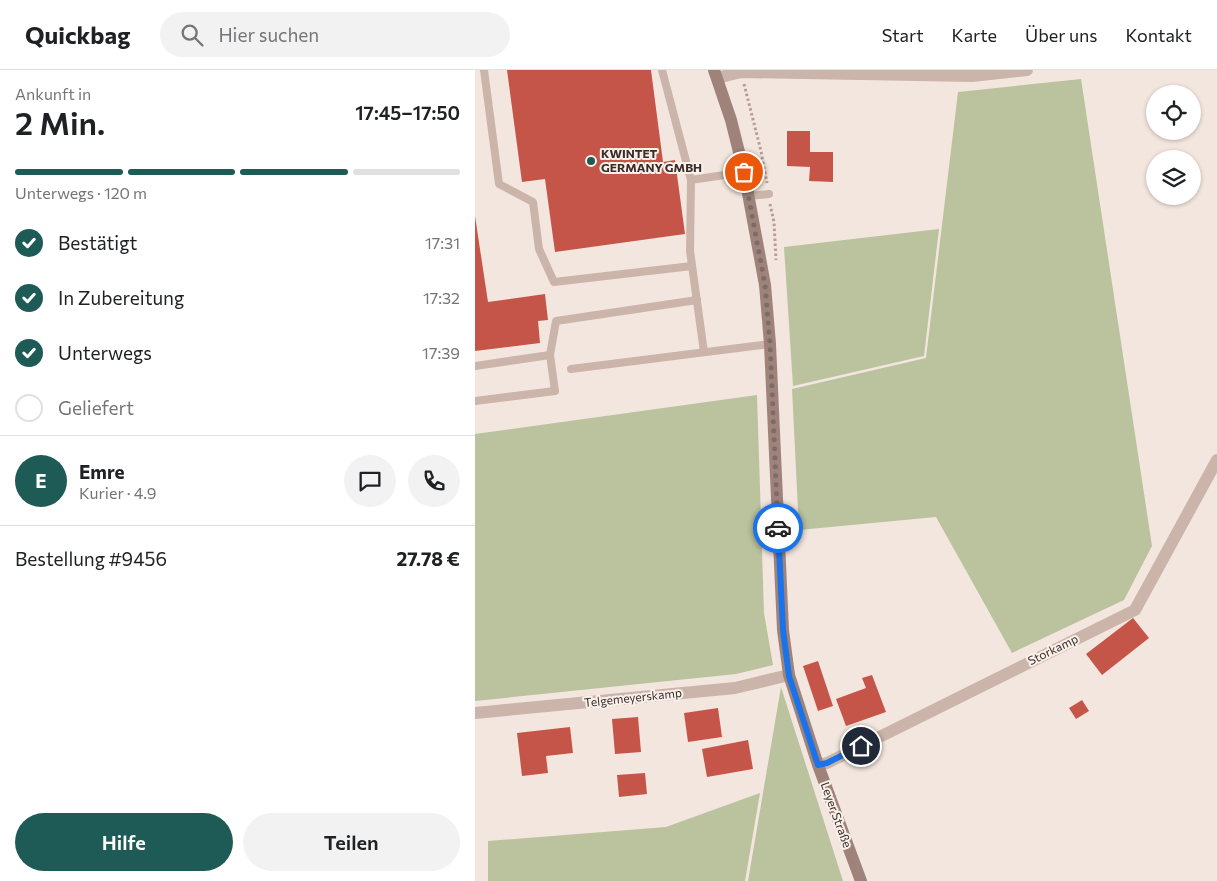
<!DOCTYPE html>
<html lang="de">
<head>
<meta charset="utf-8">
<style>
  :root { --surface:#fff; --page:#f2f2f2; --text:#202124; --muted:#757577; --line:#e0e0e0; --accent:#1e5a56 }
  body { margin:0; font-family:Commissioner,sans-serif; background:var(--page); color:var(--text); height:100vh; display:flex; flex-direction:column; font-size:19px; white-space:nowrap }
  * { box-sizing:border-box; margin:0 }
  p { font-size:16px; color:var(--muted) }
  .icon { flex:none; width:28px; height:28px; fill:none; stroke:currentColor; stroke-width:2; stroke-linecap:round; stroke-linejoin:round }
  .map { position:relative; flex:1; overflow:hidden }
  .details { display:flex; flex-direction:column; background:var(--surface); width:475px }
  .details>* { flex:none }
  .controls { position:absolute; left:671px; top:15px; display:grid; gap:10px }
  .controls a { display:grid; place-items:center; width:55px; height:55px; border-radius:50%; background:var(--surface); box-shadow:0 1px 4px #0004; font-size:25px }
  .pin { position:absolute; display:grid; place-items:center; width:42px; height:42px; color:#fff; margin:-21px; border:2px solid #fff; border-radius:50%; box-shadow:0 1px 5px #0007 }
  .courier { position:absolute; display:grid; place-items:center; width:50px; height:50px; margin:-25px; border:4px solid #1a73e8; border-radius:50%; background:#fff; color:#222; box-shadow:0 1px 6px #0007 }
  .overview em { font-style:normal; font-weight:600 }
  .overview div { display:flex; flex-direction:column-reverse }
  .overview { display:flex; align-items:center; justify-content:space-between; height:85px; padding:0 15px }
  h1 { font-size:32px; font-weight:600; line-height:38px }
  .bar { display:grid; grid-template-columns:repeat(4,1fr); gap:8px 5px; align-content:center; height:60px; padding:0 15px }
  .bar i { height:6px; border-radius:4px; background:var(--line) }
  .bar .on { background:var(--accent) }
  .bar p { grid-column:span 4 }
  .line { display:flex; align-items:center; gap:12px; padding:0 15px; border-top:1px solid var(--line) }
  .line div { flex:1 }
  .round { display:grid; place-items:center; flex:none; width:52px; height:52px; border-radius:26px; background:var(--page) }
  ol { padding:0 15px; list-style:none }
  li { display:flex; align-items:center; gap:15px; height:55px }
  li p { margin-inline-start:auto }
  li .icon { padding:5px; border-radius:50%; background:var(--accent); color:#fff; stroke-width:4 }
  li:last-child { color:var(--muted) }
  li i { width:28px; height:28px; border:2px solid var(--line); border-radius:50% }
  .cta { display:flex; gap:10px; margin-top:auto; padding:10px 15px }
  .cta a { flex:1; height:58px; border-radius:30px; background:var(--accent); color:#fff; font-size:20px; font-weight:600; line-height:58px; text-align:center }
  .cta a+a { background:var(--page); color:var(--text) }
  header { display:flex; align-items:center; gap:30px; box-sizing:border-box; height:70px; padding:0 25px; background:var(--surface); border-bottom:1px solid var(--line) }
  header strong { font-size:24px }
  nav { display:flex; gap:28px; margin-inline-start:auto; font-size:18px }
  .search { width:350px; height:45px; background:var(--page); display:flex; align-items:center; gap:12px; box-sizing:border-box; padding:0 18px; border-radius:28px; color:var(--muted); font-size:19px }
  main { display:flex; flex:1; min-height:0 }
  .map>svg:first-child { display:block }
  .green { fill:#bbc29e }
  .building { fill:#c65549 }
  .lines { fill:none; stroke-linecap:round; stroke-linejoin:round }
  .path { stroke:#b79e94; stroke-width:3; stroke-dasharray:2.5 2.5; stroke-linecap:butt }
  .lane { stroke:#cbb4aa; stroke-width:8 }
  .street { stroke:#cbb4aa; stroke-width:12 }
  .secondary { stroke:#9f837b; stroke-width:12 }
  .done { stroke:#7a6d68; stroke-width:5; stroke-dasharray:0 9 }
  .route { stroke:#1a73e8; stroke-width:6 }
  .poi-dot { fill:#1e5a56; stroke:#faf1eb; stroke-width:2 }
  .labels { text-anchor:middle; stroke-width:4; stroke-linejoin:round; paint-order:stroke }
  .poi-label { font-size:12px; font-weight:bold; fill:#392c29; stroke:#faf1eb; text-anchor:start }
  .street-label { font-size:12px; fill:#392c29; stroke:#faf1eb }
</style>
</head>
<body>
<header>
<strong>Quickbag</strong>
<div class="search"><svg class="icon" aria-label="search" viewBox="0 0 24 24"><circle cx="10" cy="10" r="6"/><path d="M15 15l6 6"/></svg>Hier suchen</div>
<nav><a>Start</a><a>Karte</a><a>Über uns</a><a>Kontakt</a></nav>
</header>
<main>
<section class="details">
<div class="overview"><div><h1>2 Min.</h1><p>Ankunft in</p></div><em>17:45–17:50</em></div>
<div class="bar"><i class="on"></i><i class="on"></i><i class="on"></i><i></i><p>Unterwegs · 120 m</p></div>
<ol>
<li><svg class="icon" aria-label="check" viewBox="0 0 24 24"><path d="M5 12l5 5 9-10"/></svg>Bestätigt<p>17:31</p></li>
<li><svg class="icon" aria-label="check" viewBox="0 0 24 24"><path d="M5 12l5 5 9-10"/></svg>In Zubereitung<p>17:32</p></li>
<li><svg class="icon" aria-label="check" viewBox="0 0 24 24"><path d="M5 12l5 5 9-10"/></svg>Unterwegs<p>17:39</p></li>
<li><i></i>Geliefert</li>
</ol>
<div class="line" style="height:90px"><b class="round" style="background:var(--accent);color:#fff">E</b><div><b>Emre</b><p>Kurier · 4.9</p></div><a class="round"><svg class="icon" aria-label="chat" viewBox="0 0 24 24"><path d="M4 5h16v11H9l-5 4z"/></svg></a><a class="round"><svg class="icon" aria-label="phone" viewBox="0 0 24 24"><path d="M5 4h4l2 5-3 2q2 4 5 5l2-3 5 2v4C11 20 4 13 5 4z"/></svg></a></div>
<div class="line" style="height:65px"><div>Bestellung #9456</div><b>27.78 €</b></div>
<div class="cta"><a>Hilfe</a><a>Teilen</a></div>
</section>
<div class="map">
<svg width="742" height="811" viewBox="0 0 742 811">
  <rect width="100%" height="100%" fill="#f3e6de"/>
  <g class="green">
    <polygon points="606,9 677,476 649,530 537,583 461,447 324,460 317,319 451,288 483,22"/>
    <polygon points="464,159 449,286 318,316 309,177"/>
    <polygon points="282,325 289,543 298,595 261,604 0,631 0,364"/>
    <polygon points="306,617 368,811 273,811"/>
    <polygon points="285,723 270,811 13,811 13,771 191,757"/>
  </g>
  <g class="building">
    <polygon points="32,0 176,0 188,92 200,90 210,164 80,182 70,109 47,112"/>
    <polygon points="312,61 335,61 335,82 358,82 358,112 334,111 335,97 312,96"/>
    <polygon points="0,146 13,232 70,224 73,250 63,251 65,273 0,281"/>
    <polygon points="658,548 674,568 627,605 611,584"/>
    <polygon points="343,591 358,636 343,641 328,596"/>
    <polygon points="397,605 411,642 371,656 361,629 391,618 387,608"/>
    <polygon points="607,630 614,641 601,649 594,638"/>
    <polygon points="243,638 247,667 213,672 209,643"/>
    <polygon points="163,647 166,682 140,684 137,649"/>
    <polygon points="95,657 98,683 71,686 73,703 47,706 42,663"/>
    <polygon points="273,670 278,699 232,707 227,679"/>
    <polygon points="170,703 172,724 144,727 142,705"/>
  </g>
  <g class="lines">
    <g class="path">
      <polyline points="269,14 286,81 292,113"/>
      <polyline points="295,134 299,152 301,190"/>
    </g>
    <g class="lane">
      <polyline points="9,0 24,114 58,132 64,179 79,212 217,196"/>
      <polyline points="187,0 216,110 215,181 229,282"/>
      <polyline points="216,110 269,102"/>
      <polyline points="274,126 294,124"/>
      <polyline points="0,296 75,285"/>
      <polyline points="96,299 295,274"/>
      <polyline points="0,331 80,321 75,285 81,251 222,230"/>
    </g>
    <g class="street">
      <polyline points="242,8 266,2 497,6 552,0"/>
      <polyline points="0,643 260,618 314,605"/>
      <polyline points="343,695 352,693 660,540 742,390"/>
    </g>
    <polyline class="secondary" points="239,0 256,50 269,102 290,215 295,274 308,560 314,605 343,695 386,811"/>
  </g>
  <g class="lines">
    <polyline class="done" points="269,102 290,215 295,274 303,458"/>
    <polyline class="route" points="303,458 308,560 314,606 343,695 352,693 386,676"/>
  </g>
  <circle class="poi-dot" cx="116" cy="91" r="5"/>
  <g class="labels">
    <g class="poi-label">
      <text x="126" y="88">KWINTET<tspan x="126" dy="14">GERMANY GMBH</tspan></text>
    </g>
    <g class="street-label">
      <text transform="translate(578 580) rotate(-26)" y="4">Storkamp</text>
      <text transform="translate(158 628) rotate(-6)" y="4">Telgemeyerskamp</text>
      <text transform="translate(361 745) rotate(70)" y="4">Leyer Straße</text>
    </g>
  </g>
</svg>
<div class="controls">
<a><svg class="icon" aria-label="locate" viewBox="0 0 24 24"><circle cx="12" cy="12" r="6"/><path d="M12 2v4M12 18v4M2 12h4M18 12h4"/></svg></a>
<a><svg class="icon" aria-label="layers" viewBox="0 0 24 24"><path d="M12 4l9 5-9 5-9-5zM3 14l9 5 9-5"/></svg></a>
</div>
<div class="pin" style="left:269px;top:102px;background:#ea580c"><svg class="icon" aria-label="bag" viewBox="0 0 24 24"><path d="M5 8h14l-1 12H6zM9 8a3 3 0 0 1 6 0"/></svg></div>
<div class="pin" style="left:386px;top:676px;background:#1f2937"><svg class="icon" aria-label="home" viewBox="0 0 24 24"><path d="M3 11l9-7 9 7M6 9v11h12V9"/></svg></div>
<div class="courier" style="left:303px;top:458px"><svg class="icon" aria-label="car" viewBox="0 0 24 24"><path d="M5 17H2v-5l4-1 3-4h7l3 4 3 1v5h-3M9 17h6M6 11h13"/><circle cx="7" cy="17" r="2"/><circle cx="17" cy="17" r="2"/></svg></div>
</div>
</main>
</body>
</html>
